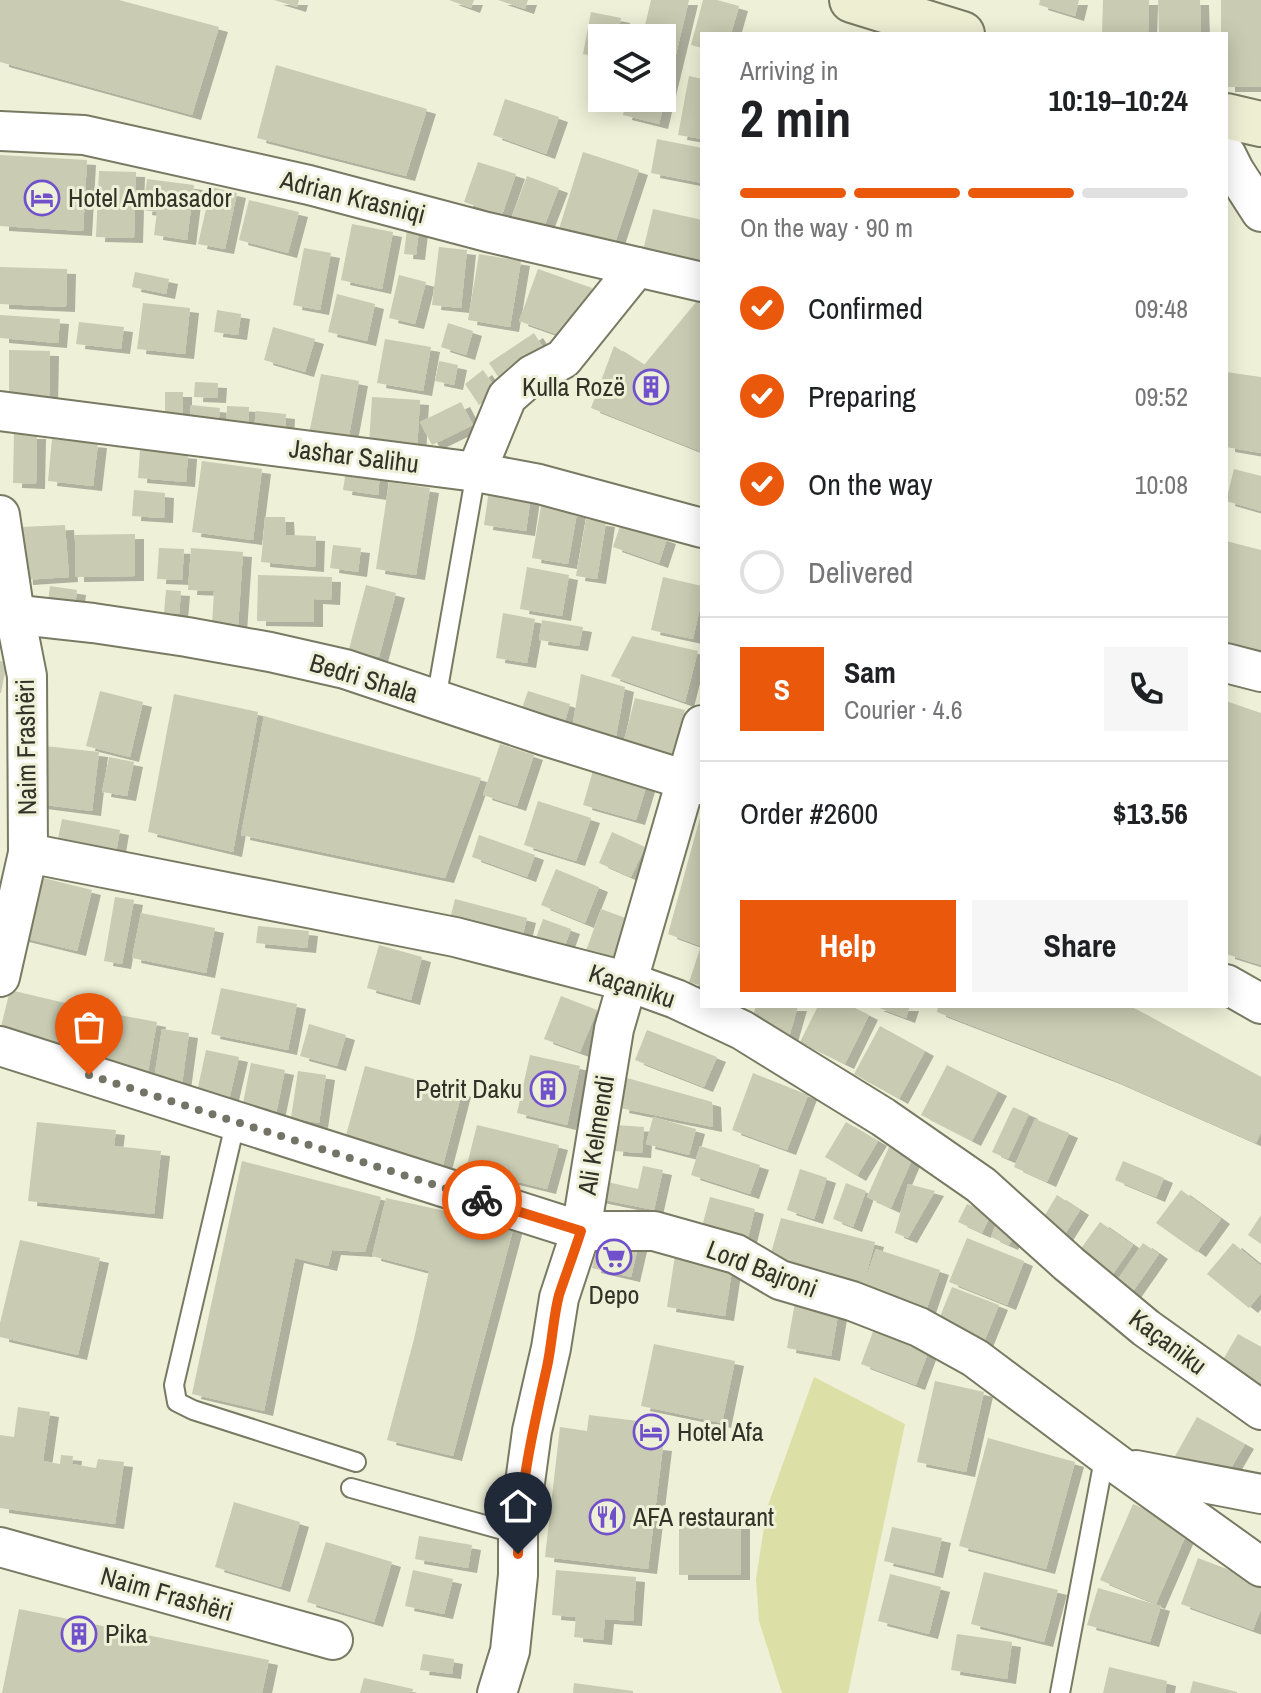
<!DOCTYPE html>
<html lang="en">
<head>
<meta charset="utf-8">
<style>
  :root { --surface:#fff; --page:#f6f6f6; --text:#202124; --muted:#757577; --line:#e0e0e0; --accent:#ea580c }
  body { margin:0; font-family:"Archivo Narrow",sans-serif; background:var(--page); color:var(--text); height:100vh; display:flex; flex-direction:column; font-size:30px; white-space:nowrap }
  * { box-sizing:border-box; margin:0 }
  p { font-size:26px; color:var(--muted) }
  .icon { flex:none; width:44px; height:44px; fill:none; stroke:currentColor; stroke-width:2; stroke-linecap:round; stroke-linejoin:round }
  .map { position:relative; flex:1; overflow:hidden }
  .drawer { position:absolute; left:700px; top:32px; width:528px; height:976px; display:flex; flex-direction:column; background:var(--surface); border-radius:0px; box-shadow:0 4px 20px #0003 }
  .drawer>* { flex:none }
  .controls { position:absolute; left:588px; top:24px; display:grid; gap:16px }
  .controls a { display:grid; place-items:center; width:88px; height:88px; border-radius:0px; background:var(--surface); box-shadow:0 4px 20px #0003; font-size:40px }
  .pin { position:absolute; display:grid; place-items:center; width:68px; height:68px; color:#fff; margin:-82px -34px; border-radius:50% 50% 50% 0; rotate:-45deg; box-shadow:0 0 8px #0007 }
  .pin .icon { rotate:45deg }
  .courier { position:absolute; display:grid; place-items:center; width:80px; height:80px; margin:-40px; border:6px solid #ea580c; border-radius:50%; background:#fff; color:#222; box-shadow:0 2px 10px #0007 }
  .head em { font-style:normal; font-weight:800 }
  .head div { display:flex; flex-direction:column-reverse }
  .head { display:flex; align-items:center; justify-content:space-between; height:136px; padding:0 40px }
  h1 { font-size:52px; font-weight:800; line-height:60px }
  .bar { display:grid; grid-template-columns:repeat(4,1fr); gap:12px 8px; align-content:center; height:96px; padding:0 40px }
  .bar i { height:10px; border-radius:6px; background:var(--line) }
  .bar .selected { background:var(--accent) }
  .bar p { grid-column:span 4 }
  .line { display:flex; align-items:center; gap:20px; padding:0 40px; border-top:2px solid var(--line) }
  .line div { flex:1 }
  .round { display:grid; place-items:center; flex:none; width:84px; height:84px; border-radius:0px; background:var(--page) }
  ol { padding:0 40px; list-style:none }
  li { display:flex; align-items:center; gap:24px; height:88px }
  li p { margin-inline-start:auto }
  li .icon { padding:8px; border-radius:50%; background:var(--accent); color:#fff; stroke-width:4 }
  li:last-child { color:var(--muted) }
  li i { width:44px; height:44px; border:4px solid var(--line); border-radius:50% }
  .button { display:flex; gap:16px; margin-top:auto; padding:16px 40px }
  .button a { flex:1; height:92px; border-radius:0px; background:var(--accent); color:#fff; font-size:32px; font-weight:800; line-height:92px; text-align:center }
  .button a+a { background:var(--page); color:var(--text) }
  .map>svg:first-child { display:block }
  .green { fill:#dce0a7 }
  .building { fill:#c9cbb2; filter:url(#shadow) }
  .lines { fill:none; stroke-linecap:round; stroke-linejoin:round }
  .lane-casing { stroke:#787a63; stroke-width:22 }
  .street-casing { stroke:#787a63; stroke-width:42 }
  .secondary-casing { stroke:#787a63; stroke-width:48 }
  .lane { stroke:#fff; stroke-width:18 }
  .street { stroke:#fff; stroke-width:38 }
  .secondary { stroke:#edeed2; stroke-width:44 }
  .done { stroke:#737465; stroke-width:8; stroke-dasharray:0 14.4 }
  .route { stroke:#ea580c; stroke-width:10 }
  .labels { text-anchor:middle; stroke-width:6; stroke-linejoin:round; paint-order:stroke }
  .street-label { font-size:26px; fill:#313228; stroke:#eef0d7 }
  .poi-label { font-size:26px; fill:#313228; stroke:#eef0d7; text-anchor:start }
</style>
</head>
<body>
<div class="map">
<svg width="1261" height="1693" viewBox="0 0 1261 1693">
  <defs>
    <filter id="shadow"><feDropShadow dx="9" dy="5" stdDeviation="0" flood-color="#0004"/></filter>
  </defs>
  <rect width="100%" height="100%" fill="#eef0d7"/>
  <polygon class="green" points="814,1377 905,1424 848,1693 782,1693 759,1621 756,1579 767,1508"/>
  <g class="building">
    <polygon points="0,0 119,0 219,27 192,115 0,62"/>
    <polygon points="274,0 299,0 297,7"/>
    <polygon points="449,0 474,0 471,8"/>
    <polygon points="498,0 528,0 525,9"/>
    <polygon points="651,0 689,0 659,124 623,115 627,98 662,98 662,38 642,38"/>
    <polygon points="703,0 717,0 739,6 731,34 702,34 702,48 691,45"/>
    <polygon points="1040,0 1079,0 1075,16 1039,5"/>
    <polygon points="1103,0 1149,0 1148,34 1102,34"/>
    <polygon points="1158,0 1200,0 1201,34 1159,34"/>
    <polygon points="1221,0 1261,0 1261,87 1226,87 1226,34 1221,34"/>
    <polygon points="591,12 621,18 617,38 602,38 602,58 583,54"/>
    <polygon points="276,65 427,109 406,176 257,138"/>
    <polygon points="689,76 702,79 702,139 678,135"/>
    <polygon points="505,99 559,117 546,154 493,135"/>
    <polygon points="657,139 702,148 702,183 651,173"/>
    <polygon points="583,152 639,170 613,249 558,232"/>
    <polygon points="0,155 87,160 83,231 0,226"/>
    <polygon points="478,162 516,174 502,215 464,202"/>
    <polygon points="99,171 136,172 134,238 96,237"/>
    <polygon points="527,176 559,188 544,227 512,216"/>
    <polygon points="147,179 194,185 187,240 154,235 157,212 143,210"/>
    <polygon points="211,187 237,193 225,249 198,244"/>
    <polygon points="249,200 299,212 288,253 239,240"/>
    <polygon points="653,209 702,220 702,269 642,255"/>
    <polygon points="352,224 393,232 382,289 341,280"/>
    <polygon points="407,229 419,230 416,255 404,254"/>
    <polygon points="439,247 467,250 461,308 432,305"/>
    <polygon points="304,248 331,253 320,310 293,305"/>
    <polygon points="479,254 521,261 510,327 468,320"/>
    <polygon points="0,267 67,269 66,307 0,304"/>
    <polygon points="538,269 592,288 573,340 519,321"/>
    <polygon points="135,272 169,279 166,294 132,287"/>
    <polygon points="399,275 426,282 415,324 389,318"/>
    <polygon points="337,294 375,304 367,341 328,332"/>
    <polygon points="702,295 702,452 591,408 614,346 644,365"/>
    <polygon points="143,303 190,308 185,354 137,349"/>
    <polygon points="217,310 241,314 238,335 214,332"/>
    <polygon points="0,315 60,319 58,343 0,338"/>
    <polygon points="79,322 124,327 121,349 76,344"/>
    <polygon points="448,323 473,331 466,355 441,347"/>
    <polygon points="273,327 315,339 305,372 264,360"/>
    <polygon points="534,333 546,352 501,381 489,363"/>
    <polygon points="385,339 431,347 423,391 377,383"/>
    <polygon points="9,350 50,351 49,399 9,399"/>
    <polygon points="439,361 458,365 454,385 435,381"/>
    <polygon points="483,370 498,391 479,405 465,384"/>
    <polygon points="1226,372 1261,377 1261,453 1226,447"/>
    <polygon points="321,374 359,381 348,441 309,434"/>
    <polygon points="195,382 218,383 217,398 194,397"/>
    <rect x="165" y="392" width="18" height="28"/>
    <polygon points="372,397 420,400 417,449 369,445"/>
    <polygon points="461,402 473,425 432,445 420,422"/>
    <polygon points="191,405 220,408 218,426 189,423"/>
    <polygon points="227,406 249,407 248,428 226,427"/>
    <polygon points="256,411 286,414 285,432 254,429"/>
    <polygon points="14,434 37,434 36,484 13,483"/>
    <polygon points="52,439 98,443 93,486 48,481"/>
    <polygon points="140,450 188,454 186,482 138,478"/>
    <polygon points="202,461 262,469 253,540 192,532"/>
    <polygon points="1234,469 1261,476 1261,511 1226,501"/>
    <polygon points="346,470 380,474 378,495 343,490"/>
    <polygon points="389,482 430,488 416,575 376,569"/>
    <polygon points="134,490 165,493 164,518 132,516"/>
    <polygon points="489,490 531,496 526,531 484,525"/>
    <polygon points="541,506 577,513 568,564 532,558"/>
    <polygon points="265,517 285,517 286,535 316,536 315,567 261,562"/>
    <polygon points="586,519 606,522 597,579 576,576"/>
    <polygon points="621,523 667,539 659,563 613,547"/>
    <polygon points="65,525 69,577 24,580 21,527"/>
    <polygon points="135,534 135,576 75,577 75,535"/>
    <polygon points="1226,541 1261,550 1261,657 1226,648"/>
    <polygon points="333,545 361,548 358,572 330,568"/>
    <polygon points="159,548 184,549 182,580 157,579"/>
    <polygon points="191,548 243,552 238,627 212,625 214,591 188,590"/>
    <polygon points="527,567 569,575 562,616 520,609"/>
    <polygon points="258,575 332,577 331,600 314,599 314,622 257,621"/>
    <polygon points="663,577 702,586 702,599 693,639 651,630"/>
    <polygon points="366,585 396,593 379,657 349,649"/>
    <polygon points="50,586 77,590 74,614 47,610"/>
    <polygon points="166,590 181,591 179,614 164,613"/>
    <polygon points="503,613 535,619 527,663 496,658"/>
    <polygon points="542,620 583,627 579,646 539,640"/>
    <polygon points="632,636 698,651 685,702 611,676"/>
    <polygon points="0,661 7,662 1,693 0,693"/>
    <polygon points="581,674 625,687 615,742 572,729"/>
    <polygon points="100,691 143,702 130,757 86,746"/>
    <polygon points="528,691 570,704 563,728 520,714"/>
    <polygon points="174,694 258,712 233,852 148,832"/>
    <polygon points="635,698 685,710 671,765 621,752"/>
    <polygon points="1226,701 1261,713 1261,965 1226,954"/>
    <polygon points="264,716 481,778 445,878 241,835"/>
    <polygon points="500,744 534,755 517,806 483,795"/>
    <polygon points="45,746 99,752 92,811 38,804"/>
    <polygon points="109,757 134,762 127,796 102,792"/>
    <polygon points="594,767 647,784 636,820 583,805"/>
    <polygon points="538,801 591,818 576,861 524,845"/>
    <polygon points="701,814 702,815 702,986 689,982 701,946 668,934"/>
    <polygon points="62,819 120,830 115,859 56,849"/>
    <polygon points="612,832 645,847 631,877 599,863"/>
    <polygon points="479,835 535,855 527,877 472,857"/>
    <polygon points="556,869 599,887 585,923 541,905"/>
    <polygon points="27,874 92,890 77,951 12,935"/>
    <polygon points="115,897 134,900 122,964 104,961"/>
    <polygon points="455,899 527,918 520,946 448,927"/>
    <polygon points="601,909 639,923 620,975 582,962"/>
    <polygon points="141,913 215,928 206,973 132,958"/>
    <polygon points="543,919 571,929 560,959 532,949"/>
    <polygon points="258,926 309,931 307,948 256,943"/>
    <polygon points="379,945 422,957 411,1000 367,988"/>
    <polygon points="221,988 297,1004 288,1050 211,1034"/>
    <polygon points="10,990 99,1011 87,1059 0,1031"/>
    <polygon points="561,996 597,1010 580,1052 544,1039"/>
    <polygon points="756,1006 798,1006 789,1037 750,1025"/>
    <polygon points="818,1006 851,1006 869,1015 845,1064 800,1042"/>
    <polygon points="874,1006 910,1006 906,1018"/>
    <polygon points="938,1006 1128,1006 1136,1009 1261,1077 1261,1132 1256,1143 1111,1079 937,1012"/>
    <polygon points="114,1014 157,1022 147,1077 103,1069"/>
    <polygon points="309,1024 346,1035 337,1066 300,1056"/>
    <polygon points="880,1026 925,1051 899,1099 854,1074"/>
    <polygon points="162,1029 189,1033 182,1084 154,1079"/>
    <polygon points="647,1030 717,1057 704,1087 635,1060"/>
    <polygon points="206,1050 239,1057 228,1104 196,1097"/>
    <polygon points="530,1055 580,1066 567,1125 517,1113"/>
    <polygon points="251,1063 285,1070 276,1114 242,1108"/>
    <polygon points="947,1065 998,1091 972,1141 921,1115"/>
    <polygon points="365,1066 462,1092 443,1165 345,1139"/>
    <polygon points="298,1071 326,1075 319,1123 291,1118"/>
    <polygon points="753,1073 808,1095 787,1150 732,1130"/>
    <polygon points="627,1078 712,1102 713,1127 620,1108"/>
    <polygon points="1013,1107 1029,1114 1008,1159 992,1152"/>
    <polygon points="653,1117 696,1129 689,1155 646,1144"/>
    <polygon points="1035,1119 1069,1133 1047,1182 1014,1167"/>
    <polygon points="37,1122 116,1130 114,1146 161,1151 154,1214 28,1201"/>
    <polygon points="846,1122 878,1141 857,1176 825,1157"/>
    <polygon points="477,1125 559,1145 547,1189 466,1169"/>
    <polygon points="616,1125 644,1127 642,1153 614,1151"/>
    <polygon points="700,1146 760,1165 750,1194 691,1175"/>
    <polygon points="889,1147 913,1157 891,1208 867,1197"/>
    <polygon points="242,1161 381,1197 365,1252 332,1250 328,1266 295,1258 264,1411 192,1394"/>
    <polygon points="1123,1161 1164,1178 1156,1197 1115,1180"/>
    <polygon points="643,1166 663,1170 654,1210 595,1198 599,1180 638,1189"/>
    <polygon points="800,1169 827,1178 814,1219 787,1210"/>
    <polygon points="846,1183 866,1191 853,1227 833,1219"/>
    <polygon points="908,1184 935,1191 908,1238 895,1233"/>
    <polygon points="1181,1190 1221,1219 1197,1252 1156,1223"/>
    <polygon points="1057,1195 1080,1210 1060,1242 1037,1228"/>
    <polygon points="710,1197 755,1209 746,1246 700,1234"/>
    <polygon points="386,1198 514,1226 453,1456 387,1440 414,1339 429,1271 372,1256"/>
    <polygon points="967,1204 991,1214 982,1233 958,1222"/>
    <polygon points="1261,1215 1261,1244 1248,1235"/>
    <polygon points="781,1218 875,1242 862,1290 767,1267"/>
    <polygon points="1100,1222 1133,1245 1110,1278 1077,1254"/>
    <polygon points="996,1224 1015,1234 1009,1245 991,1237"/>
    <polygon points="967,1238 1024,1261 1007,1305 949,1282"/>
    <polygon points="599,1239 638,1247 631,1277 592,1268"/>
    <polygon points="20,1240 100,1258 78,1355 0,1337 0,1323"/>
    <polygon points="1143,1243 1159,1254 1127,1300 1111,1289"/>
    <polygon points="1233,1243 1261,1266 1261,1293 1249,1308 1207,1274"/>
    <polygon points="676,1249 734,1257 725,1316 667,1307"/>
    <polygon points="876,1249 940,1270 925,1314 861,1292"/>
    <polygon points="952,1287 999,1305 982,1347 935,1329"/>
    <polygon points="795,1302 839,1309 831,1356 787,1348"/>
    <polygon points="878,1318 933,1339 916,1385 861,1364"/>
    <polygon points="1238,1334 1261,1347 1261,1382 1255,1392 1217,1370"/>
    <polygon points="654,1344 735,1361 722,1423 641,1406"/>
    <polygon points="935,1381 984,1392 966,1472 917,1462"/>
    <polygon points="18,1407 50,1412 43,1461 60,1464 61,1455 73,1456 72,1464 96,1468 98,1459 124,1462 115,1524 0,1508 0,1435 14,1437"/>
    <polygon points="589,1415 638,1421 635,1443 663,1446 648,1569 545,1557 560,1427 587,1431"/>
    <polygon points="1197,1417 1245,1444 1221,1485 1174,1458"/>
    <polygon points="988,1438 1075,1462 1046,1569 959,1546"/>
    <polygon points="234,1502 300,1522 281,1587 215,1567"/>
    <polygon points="1133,1504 1189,1528 1156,1604 1100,1580"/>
    <rect x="679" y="1524" width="62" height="51"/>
    <polygon points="892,1527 942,1538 934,1573 884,1561"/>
    <polygon points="419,1536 472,1545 468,1568 415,1559"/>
    <polygon points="326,1542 392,1562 374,1622 307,1602"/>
    <polygon points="1198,1558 1261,1582 1261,1609 1253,1630 1181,1604"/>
    <polygon points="413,1570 453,1579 444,1614 405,1606"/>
    <polygon points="556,1570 636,1577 633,1621 605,1619 603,1640 574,1637 576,1617 552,1615"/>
    <polygon points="984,1572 1058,1590 1044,1642 971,1624"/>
    <polygon points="890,1574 941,1587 929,1634 878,1621"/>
    <polygon points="1098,1588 1161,1606 1150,1642 1087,1625"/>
    <polygon points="19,1609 269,1660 262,1693 2,1693"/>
    <polygon points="957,1634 1012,1642 1007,1679 951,1670"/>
    <polygon points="423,1654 454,1659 452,1674 420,1670"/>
    <polygon points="1109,1667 1167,1681 1165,1693 1103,1693"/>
    <polygon points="364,1678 413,1689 412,1693 360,1693"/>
    <polygon points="1193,1681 1237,1692 1237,1693 1190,1693"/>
    <polygon points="574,1683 633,1691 633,1693 573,1693"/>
  </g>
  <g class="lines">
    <g class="lane-casing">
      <g id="lane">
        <polyline points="436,700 476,472"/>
        <polyline points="236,1120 174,1385 177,1402 193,1410 356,1462"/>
        <polyline points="351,1488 518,1534"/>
        <polyline points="1060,1693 1105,1454"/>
      </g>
    </g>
    <g class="street-casing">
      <g id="street">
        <polyline points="0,131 84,135 309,185 487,232 702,282"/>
        <polyline points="1226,154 1234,170 1261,212"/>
        <polyline points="0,411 476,472 539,484 702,528"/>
        <polyline points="476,472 507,397 532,375 563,359 637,267"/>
        <polyline points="0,515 15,615 27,676 28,853 0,977"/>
        <polyline points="0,613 93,623 187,637 270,652 345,669 545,736 702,785"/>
        <polyline points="1226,663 1261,672"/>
        <polyline points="28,853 455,937 629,982 676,999 742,1030 883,1117 981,1185 1069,1264 1146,1328 1261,1410"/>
        <polyline points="1226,984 1261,1004"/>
        <polyline points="0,1046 581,1231 654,1231 736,1254 780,1280 852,1301 919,1327 975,1358 1121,1467 1261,1567"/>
        <polyline points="1136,1470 1261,1494"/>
        <polyline points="0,1547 333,1640"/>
        <polyline points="497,1693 510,1651 518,1575 518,1534 532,1431 551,1348 559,1298 581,1231 614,1029 702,725"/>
      </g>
    </g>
    <g class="secondary-casing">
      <g id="secondary">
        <polyline points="852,0 962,34"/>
        <polyline points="1226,116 1261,124"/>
      </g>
    </g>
    <use href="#lane" class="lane"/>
    <use href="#street" class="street"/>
    <use href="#secondary" class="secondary"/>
  </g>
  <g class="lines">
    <polyline class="done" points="89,1075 482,1200"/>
    <path class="route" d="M482 1200 581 1231C574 1253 566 1274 559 1295 553 1318 552 1344 547 1367 533 1429 519 1491 518 1554"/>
  </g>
  <defs>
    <g id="hotel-ring" transform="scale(1.8)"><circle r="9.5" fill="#eef0d7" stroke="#7051cb" stroke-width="1.5"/><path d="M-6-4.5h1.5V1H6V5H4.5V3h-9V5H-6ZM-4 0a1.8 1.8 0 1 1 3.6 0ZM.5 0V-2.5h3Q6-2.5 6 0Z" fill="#7051cb"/></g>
    <g id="building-ring" transform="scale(1.8)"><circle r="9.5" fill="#eef0d7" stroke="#7051cb" stroke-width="1.5"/><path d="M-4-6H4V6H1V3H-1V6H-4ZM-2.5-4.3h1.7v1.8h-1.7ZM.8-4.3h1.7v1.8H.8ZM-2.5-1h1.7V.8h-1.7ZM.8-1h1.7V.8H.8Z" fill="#7051cb"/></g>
    <g id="supermarket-ring" transform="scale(1.8)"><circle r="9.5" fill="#eef0d7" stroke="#7051cb" stroke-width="1.5"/><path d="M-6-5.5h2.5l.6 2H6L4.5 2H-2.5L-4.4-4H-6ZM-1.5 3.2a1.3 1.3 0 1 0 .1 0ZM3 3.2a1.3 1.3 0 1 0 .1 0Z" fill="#7051cb"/></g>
    <g id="restaurant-ring" transform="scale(1.8)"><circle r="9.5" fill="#eef0d7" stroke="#7051cb" stroke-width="1.5"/><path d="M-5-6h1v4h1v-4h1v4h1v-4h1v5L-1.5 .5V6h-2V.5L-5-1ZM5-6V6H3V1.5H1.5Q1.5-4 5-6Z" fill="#7051cb"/></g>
  </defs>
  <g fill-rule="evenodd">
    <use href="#hotel-ring" x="42" y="198"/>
    <use href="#building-ring" x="651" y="387"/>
    <use href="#building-ring" x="548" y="1089"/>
    <use href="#supermarket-ring" x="614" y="1257"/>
    <use href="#hotel-ring" x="651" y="1432"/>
    <use href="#restaurant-ring" x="607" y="1517"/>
    <use href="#building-ring" x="79" y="1634"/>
  </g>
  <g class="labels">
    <g class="street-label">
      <text transform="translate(353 197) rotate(14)" y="9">Adrian Krasniqi</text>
      <text transform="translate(354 456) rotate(7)" y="9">Jashar Salihu</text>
      <text transform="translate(364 678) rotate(17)" y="9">Bedri Shala</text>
      <text transform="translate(26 747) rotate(-91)" y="9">Naim Frashëri</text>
      <text transform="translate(632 986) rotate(18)" y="9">Kaçaniku</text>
      <text transform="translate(596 1135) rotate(-81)" y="9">Ali Kelmendi</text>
      <text transform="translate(762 1269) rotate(21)" y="9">Lord Bajroni</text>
      <text transform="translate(1168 1342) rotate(37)" y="9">Kaçaniku</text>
      <text transform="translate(167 1594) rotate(16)" y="9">Naim Frashëri</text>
    </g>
    <g class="poi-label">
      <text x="68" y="207">Hotel Ambasador</text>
      <text x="625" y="396" text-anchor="end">Kulla Rozë</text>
      <text x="522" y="1098" text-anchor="end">Petrit Daku</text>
      <text x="614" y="1304" text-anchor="middle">Depo</text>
      <text x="677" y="1441">Hotel Afa</text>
      <text x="633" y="1526">AFA restaurant</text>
      <text x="105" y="1643">Pika</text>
    </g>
  </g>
</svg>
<div class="controls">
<a><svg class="icon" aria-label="layers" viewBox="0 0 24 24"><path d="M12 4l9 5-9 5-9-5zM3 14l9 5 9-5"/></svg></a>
</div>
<div class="pin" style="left:89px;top:1075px;background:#ea580c"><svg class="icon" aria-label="bag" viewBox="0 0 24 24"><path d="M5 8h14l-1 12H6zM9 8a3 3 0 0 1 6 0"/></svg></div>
<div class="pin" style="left:518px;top:1554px;background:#1f2937"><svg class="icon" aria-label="home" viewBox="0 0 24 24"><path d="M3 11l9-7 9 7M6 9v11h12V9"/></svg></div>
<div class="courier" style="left:482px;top:1200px"><svg class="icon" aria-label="bike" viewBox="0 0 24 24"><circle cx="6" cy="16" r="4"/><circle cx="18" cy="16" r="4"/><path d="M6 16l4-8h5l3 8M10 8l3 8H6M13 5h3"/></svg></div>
<section class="drawer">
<div class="head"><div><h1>2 min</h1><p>Arriving in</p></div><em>10:19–10:24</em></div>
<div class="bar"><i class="selected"></i><i class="selected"></i><i class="selected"></i><i></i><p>On the way · 90 m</p></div>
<ol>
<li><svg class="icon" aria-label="check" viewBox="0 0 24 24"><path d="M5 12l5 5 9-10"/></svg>Confirmed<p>09:48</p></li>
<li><svg class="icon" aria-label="check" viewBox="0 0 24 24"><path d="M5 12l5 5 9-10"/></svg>Preparing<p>09:52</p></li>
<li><svg class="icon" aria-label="check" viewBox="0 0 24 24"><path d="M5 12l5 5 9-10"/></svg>On the way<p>10:08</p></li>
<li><i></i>Delivered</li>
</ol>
<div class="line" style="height:144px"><b class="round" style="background:var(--accent);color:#fff">S</b><div><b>Sam</b><p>Courier · 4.6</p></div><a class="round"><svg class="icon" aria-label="phone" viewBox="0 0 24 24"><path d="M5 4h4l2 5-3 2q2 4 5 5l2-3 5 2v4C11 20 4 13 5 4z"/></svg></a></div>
<div class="line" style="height:104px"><div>Order #2600</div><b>$13.56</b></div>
<div class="button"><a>Help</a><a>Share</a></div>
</section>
</div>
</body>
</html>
